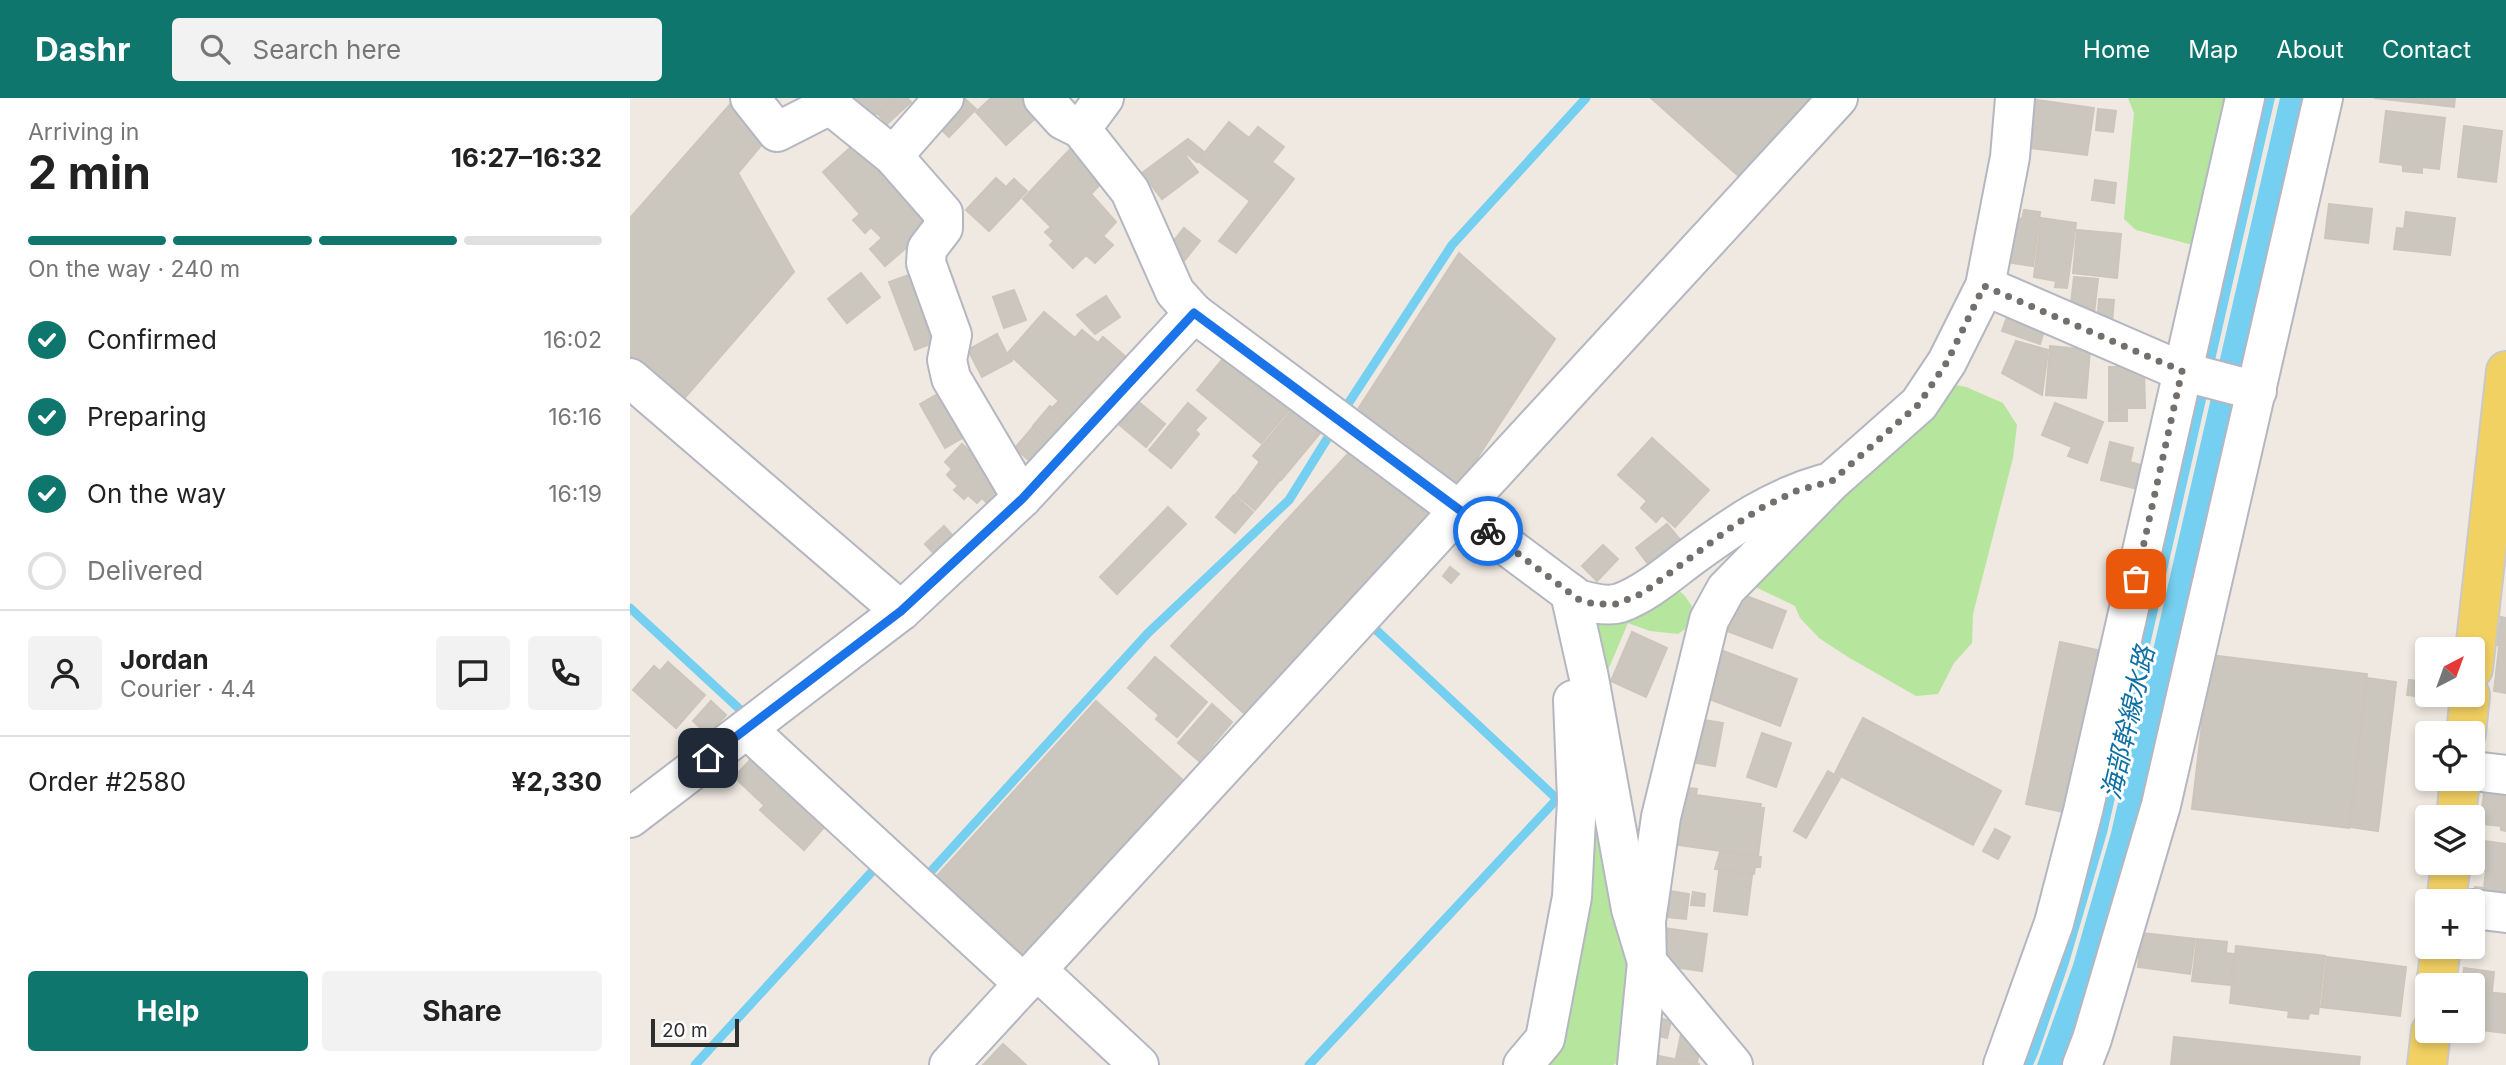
<!DOCTYPE html>
<html lang="en">
<head>
<meta charset="utf-8">
<style>
  :root { --surface:#fff; --page:#f2f2f2; --text:#222; --muted:#767676; --line:#e0e0e0; --accent:#0f766e }
  body { margin:0; font-family:Inter,"Noto Sans JP",sans-serif; background:var(--page); color:var(--text); height:100vh; display:flex; flex-direction:column; font-size:26px; white-space:nowrap }
  * { box-sizing:border-box; margin:0 }
  p { font-size:23px; color:var(--muted) }
  .icon { flex:none; width:38px; height:38px; fill:none; stroke:currentColor; stroke-width:2; stroke-linecap:round; stroke-linejoin:round }
  .map { position:relative; flex:1; overflow:hidden }
  .details { display:flex; flex-direction:column; background:var(--surface); width:630px }
  .details>* { flex:none }
  .needle { width:46px; rotate:41deg }
  .fabs { position:absolute; left:1785px; top:539px; display:grid; gap:14px }
  .fabs a { display:grid; place-items:center; width:70px; height:70px; border-radius:7px; background:var(--surface); box-shadow:0 4px 10px #0003; font-size:35px }
  .scale { position:absolute; left:21px; bottom:18px; width:88px; box-sizing:border-box; padding-left:7px; border:4px solid #2e2e2e; border-top:0; font-size:19px; line-height:24px; white-space:nowrap; color:#2e2e2e; -webkit-text-stroke:5px #fff; paint-order:stroke }
  .pin { position:absolute; display:grid; place-items:center; width:60px; height:60px; color:#fff; margin:-30px; border-radius:14px; box-shadow:0 4px 10px #0006 }
  .courier { position:absolute; display:grid; place-items:center; width:70px; height:70px; margin:-35px; border:5px solid #1a73e8; border-radius:50%; background:#fff; color:#222; box-shadow:0 2px 9px #0007 }
  .summary em { font-style:normal; font-weight:700 }
  .summary div { display:flex; flex-direction:column-reverse }
  .summary { display:flex; align-items:center; justify-content:space-between; height:119px; padding:0 28px }
  h1 { font-size:46px; font-weight:700; line-height:52px }
  .bar { display:grid; grid-template-columns:repeat(4,1fr); gap:10px 7px; align-content:center; height:84px; padding:0 28px }
  .bar i { height:9px; border-radius:5px; background:var(--line) }
  .bar .active { background:var(--accent) }
  .bar p { grid-column:span 4 }
  .line { display:flex; align-items:center; gap:18px; padding:0 28px; border-top:2px solid var(--line) }
  .line div { flex:1 }
  .round { display:grid; place-items:center; flex:none; width:74px; height:74px; border-radius:7px; background:var(--page) }
  ol { padding:0 28px; list-style:none }
  li { display:flex; align-items:center; gap:21px; height:77px }
  li p { margin-inline-start:auto }
  li .icon { padding:7px; border-radius:50%; background:var(--accent); color:#fff; stroke-width:4 }
  li:last-child { color:var(--muted) }
  li i { width:38px; height:38px; border:4px solid var(--line); border-radius:50% }
  .action { display:flex; gap:14px; margin-top:auto; padding:14px 28px }
  .action a { flex:1; height:80px; border-radius:7px; background:var(--accent); color:#fff; font-size:28px; font-weight:700; line-height:80px; text-align:center }
  .action a+a { background:var(--page); color:var(--text) }
  header { display:flex; align-items:center; gap:42px; box-sizing:border-box; height:98px; padding:0 35px; background:var(--accent); color:#fff }
  header strong { font-size:33px }
  nav { display:flex; gap:38px; margin-inline-start:auto; font-size:24px }
  .search { width:490px; height:63px; background:var(--page); display:flex; align-items:center; gap:18px; box-sizing:border-box; padding:0 24px; border-radius:7px; color:var(--muted); font-size:26px }
  main { display:flex; flex:1; min-height:0 }
  .map>svg:first-child { display:block }
  .green { fill:#b6e59e }
  .water { fill:#75cff0 }
  .lines { fill:none; stroke-linecap:round; stroke-linejoin:round }
  .stream { stroke:#75cff0; stroke-width:9 }
  .building { fill:#cbc7bf; stroke:#cbc5ba; stroke-width:2 }
  .minor-casing { stroke:#b4b7c1; stroke-width:42 }
  .major-casing { stroke:#c9c9c9; stroke-width:42 }
  .minor { stroke:#fff; stroke-width:38 }
  .major { stroke:#f2d163; stroke-width:38 }
  .done { stroke:#726f6d; stroke-width:7; stroke-dasharray:0 12.6 }
  .route { stroke:#1a73e8; stroke-width:9 }
  .labels { text-anchor:middle; stroke-width:6; stroke-linejoin:round; paint-order:stroke }
  .water-label { font-size:26px; font-style:italic; fill:#0d6fa3; stroke:#fff }
</style>
</head>
<body>
<header>
<strong>Dashr</strong>
<div class="search"><svg class="icon" aria-label="search" viewBox="0 0 24 24"><circle cx="10" cy="10" r="6"/><path d="M15 15l6 6"/></svg>Search here</div>
<nav><a>Home</a><a>Map</a><a>About</a><a>Contact</a></nav>
</header>
<main>
<section class="details">
<div class="summary"><div><h1>2 min</h1><p>Arriving in</p></div><em>16:27–16:32</em></div>
<div class="bar"><i class="active"></i><i class="active"></i><i class="active"></i><i></i><p>On the way · 240 m</p></div>
<ol>
<li><svg class="icon" aria-label="check" viewBox="0 0 24 24"><path d="M5 12l5 5 9-10"/></svg>Confirmed<p>16:02</p></li>
<li><svg class="icon" aria-label="check" viewBox="0 0 24 24"><path d="M5 12l5 5 9-10"/></svg>Preparing<p>16:16</p></li>
<li><svg class="icon" aria-label="check" viewBox="0 0 24 24"><path d="M5 12l5 5 9-10"/></svg>On the way<p>16:19</p></li>
<li><i></i>Delivered</li>
</ol>
<div class="line" style="height:126px"><a class="round"><svg class="icon" aria-label="person" viewBox="0 0 24 24"><circle cx="12" cy="8" r="4"/><path d="M4 21q1-7 8-7t8 7"/></svg></a><div><b>Jordan</b><p>Courier · 4.4</p></div><a class="round"><svg class="icon" aria-label="chat" viewBox="0 0 24 24"><path d="M4 5h16v11H9l-5 4z"/></svg></a><a class="round"><svg class="icon" aria-label="phone" viewBox="0 0 24 24"><path d="M5 4h4l2 5-3 2q2 4 5 5l2-3 5 2v4C11 20 4 13 5 4z"/></svg></a></div>
<div class="line" style="height:91px"><div>Order #2580</div><b>¥2,330</b></div>
<div class="action"><a>Help</a><a>Share</a></div>
</section>
<div class="map">
<svg width="1876" height="967" viewBox="0 0 1876 967">
  <rect width="100%" height="100%" fill="#efe9e1"/>
  <g class="green">
    <polygon points="1498,0 1606,0 1574,150 1506,132 1494,121 1504,15"/>
    <polygon points="1315,285 1336,289 1373,305 1387,327 1383,360 1343,516 1342,545 1324,565 1308,596 1286,598 1218,559 1189,540 1170,520 1165,508 1117,485"/>
    <polygon points="1038,483 1055,498 1067,516 1061,527 1048,536 1020,533 998,525 978,572 980,605 958,522"/>
    <polygon points="954,678 1008,871 988,964 983,967 904,967"/>
  </g>
  <g class="water">
    <polygon points="1626,0 1645,0 1477,735 1439,865 1408,956 1403,967 1384,967"/>
    <polygon points="1650,0 1677,0 1509,730 1436,967 1407,967 1443,867 1481,735"/>
  </g>
  <g class="lines">
    <g class="stream">
      <polyline points="714,312 822,147 956,0"/>
      <polyline points="0,510 116,617"/>
      <polyline points="293,782 518,535 659,402 697,341"/>
      <polyline points="65,967 248,767"/>
      <polyline points="679,967 927,701 743,529 748,523"/>
    </g>
  </g>
  <g class="building">
    <polygon points="221,0 264,0 241,21"/>
    <polygon points="266,0 277,0 281,4 257,26 248,16"/>
    <polygon points="326,0 334,0 346,11 319,39 303,24"/>
    <polygon points="361,0 402,0 407,19 376,47 346,14"/>
    <polygon points="1021,0 1184,0 1112,81"/>
    <polygon points="1744,0 1799,0 1798,6"/>
    <polygon points="1800,0 1825,0 1824,9 1799,6"/>
    <polygon points="1400,1 1464,10 1457,57 1393,49"/>
    <polygon points="103,3 134,44 108,75 164,174 51,304 0,260 0,120"/>
    <polygon points="1468,11 1486,13 1483,34 1466,32"/>
    <polygon points="1756,13 1815,20 1809,71 1792,69 1792,75 1773,73 1773,67 1750,64"/>
    <polygon points="599,24 619,40 628,29 654,49 642,64 664,81 606,155 589,143 620,103 568,63"/>
    <polygon points="1834,28 1872,33 1866,84 1828,79"/>
    <polygon points="230,41 304,126 255,168 240,151 252,140 241,129 235,135 223,122 230,116 193,74"/>
    <polygon points="558,41 574,54 567,64 557,56 555,57 568,74 532,101 512,75"/>
    <polygon points="445,46 478,78 461,96 486,124 473,138 483,147 465,165 456,157 443,170 420,147 424,143 415,134 421,129 393,101"/>
    <polygon points="366,80 376,89 384,81 397,93 359,133 336,112"/>
    <polygon points="1465,82 1486,85 1484,105 1462,102"/>
    <polygon points="1699,106 1742,111 1738,145 1695,140"/>
    <polygon points="1394,112 1410,114 1403,168 1369,163 1376,118 1392,121"/>
    <polygon points="1776,114 1825,120 1820,157 1764,151 1767,130 1774,131"/>
    <polygon points="1411,120 1446,125 1437,190 1425,189 1426,183 1404,179"/>
    <polygon points="554,130 570,143 554,163 538,150"/>
    <polygon points="1447,132 1491,136 1487,180 1443,175"/>
    <polygon points="829,155 925,241 827,391 721,322"/>
    <polygon points="293,172 318,239 285,252 259,184"/>
    <polygon points="231,175 250,199 217,225 198,201"/>
    <polygon points="1444,179 1468,181 1464,216 1440,214"/>
    <polygon points="384,192 396,222 374,230 363,199"/>
    <polygon points="476,198 490,219 465,236 447,217"/>
    <polygon points="1469,201 1484,202 1482,226 1467,225"/>
    <polygon points="1380,211 1417,224 1410,246 1372,233"/>
    <polygon points="414,214 445,240 452,232 468,245 473,239 504,266 447,330 423,309 429,303 381,258 382,263 352,279 338,252 367,236 377,256"/>
    <polygon points="1386,243 1418,252 1412,297 1372,275"/>
    <polygon points="1420,248 1460,252 1456,300 1416,297"/>
    <polygon points="597,256 661,310 631,345 567,292"/>
    <polygon points="1479,269 1514,269 1515,310 1479,310"/>
    <polygon points="318,290 343,334 315,350 290,306"/>
    <polygon points="504,300 535,326 516,349 485,323"/>
    <polygon points="558,305 576,320 565,332 569,336 541,370 519,352"/>
    <polygon points="1425,305 1473,324 1457,365 1438,358 1442,349 1412,337"/>
    <polygon points="420,308 448,332 430,352 403,328"/>
    <polygon points="664,310 692,333 651,382 623,358"/>
    <rect x="1479" y="311" width="18" height="12"/>
    <polygon points="403,329 429,352 411,373 385,350"/>
    <polygon points="1022,340 1079,392 1045,429 1032,417 1026,424 1011,410 1017,403 988,377"/>
    <polygon points="1480,344 1503,350 1500,364 1521,370 1516,393 1471,382"/>
    <polygon points="332,346 376,387 358,406 352,400 347,405 338,397 334,401 324,392 328,388 317,377 322,371 315,364"/>
    <polygon points="724,349 807,410 617,618 541,548"/>
    <polygon points="629,365 650,382 625,412 606,396"/>
    <polygon points="604,397 623,414 605,435 586,419"/>
    <polygon points="538,409 556,426 487,496 470,479"/>
    <polygon points="1037,426 1057,450 1025,475 1006,450"/>
    <polygon points="314,428 330,446 311,463 295,446"/>
    <polygon points="973,447 988,461 967,483 952,468"/>
    <polygon points="820,469 829,476 821,485 813,478"/>
    <polygon points="1111,496 1156,513 1142,550 1097,533"/>
    <polygon points="1871,519 1876,520 1876,548 1867,547"/>
    <polygon points="1002,534 1037,550 1016,599 981,583"/>
    <polygon points="1430,544 1472,553 1438,715 1396,706"/>
    <polygon points="1869,549 1876,550 1876,595 1864,593"/>
    <polygon points="1088,551 1167,581 1150,628 1071,598"/>
    <polygon points="1580,557 1737,576 1719,730 1562,711"/>
    <polygon points="525,559 577,604 547,639 526,621 529,617 498,590"/>
    <polygon points="38,564 75,597 46,630 3,592 24,568 30,573"/>
    <polygon points="1737,580 1766,584 1748,733 1720,729"/>
    <polygon points="1779,582 1797,584 1797,597 1801,597 1801,600 1777,597"/>
    <polygon points="81,603 96,617 78,637 63,623"/>
    <polygon points="466,603 554,683 395,859 306,779"/>
    <polygon points="582,606 602,624 569,663 548,645"/>
    <polygon points="1062,620 1093,625 1085,668 1055,663"/>
    <polygon points="1233,620 1371,693 1343,747 1205,675"/>
    <polygon points="1132,635 1161,645 1146,689 1117,679"/>
    <polygon points="123,659 152,685 133,706 104,679"/>
    <polygon points="1198,673 1210,680 1176,740 1164,733"/>
    <polygon points="1876,682 1876,733 1871,732 1871,728 1853,726 1853,717 1851,717 1855,688"/>
    <polygon points="153,687 196,727 174,752 130,712"/>
    <polygon points="1048,689 1067,691 1066,697 1131,706 1130,710 1134,710 1128,758 1041,746"/>
    <polygon points="1365,731 1380,739 1368,761 1353,753"/>
    <polygon points="1854,743 1876,746 1876,808 1844,804 1845,789 1854,790 1856,773 1850,772"/>
    <polygon points="1090,754 1131,759 1130,769 1125,769 1124,776 1085,771"/>
    <polygon points="1089,773 1122,777 1117,817 1084,813"/>
    <polygon points="1040,793 1059,796 1056,821 1037,819"/>
    <polygon points="1063,794 1075,796 1074,808 1061,807"/>
    <polygon points="1034,830 1077,836 1072,873 1029,867"/>
    <polygon points="1512,835 1565,841 1560,876 1508,869"/>
    <polygon points="1567,841 1597,844 1596,855 1604,856 1600,887 1562,883"/>
    <polygon points="1606,848 1695,858 1688,916 1679,915 1678,921 1658,919 1659,913 1600,905"/>
    <polygon points="1697,859 1776,869 1770,918 1691,909"/>
    <polygon points="1834,870 1864,874 1862,893 1843,890 1843,887 1832,887"/>
    <polygon points="1843,893 1876,896 1876,935 1843,931"/>
    <polygon points="1024,919 1041,923 1037,940 1029,938"/>
    <polygon points="1051,936 1072,940 1067,964 1046,960"/>
    <polygon points="1544,939 1730,959 1729,967 1541,967"/>
    <polygon points="373,946 396,967 353,967"/>
    <polygon points="1024,957 1069,966 1069,967 1022,967"/>
  </g>
  <g class="lines">
    <g class="minor-casing">
      <g id="minor">
        <polyline points="120,0 147,34 200,7 263,58 313,115 313,130 297,151 296,165 322,237 317,262 321,280 392,400"/>
        <path d="M413 0 433 22 451 31 500 93 545 194 564 215 948 501C961 505 977 509 990 505 1017 495 1039 475 1062 458 1103 428 1143 400 1193 386"/>
        <polyline points="451,31 474,0"/>
        <polyline points="263,58 314,0"/>
        <polyline points="1355,188 1551,273 1627,293"/>
        <polyline points="0,280 271,513"/>
        <polyline points="940,495 959,580 1001,811 1017,864 1103,967"/>
        <polyline points="117,631 394,886"/>
        <polyline points="1843,673 1876,677"/>
        <polyline points="0,720 271,513 392,400 564,215"/>
        <polyline points="1843,811 1876,815"/>
        <polyline points="407,872 509,967"/>
        <polyline points="319,967 1208,0"/>
        <polyline points="893,967 915,941 942,799 947,702 943,602"/>
        <polyline points="1007,967 1017,864 1016,823 1031,719 1079,522 1096,491 1202,383 1289,306 1317,264 1355,188 1380,59 1385,0"/>
        <polyline points="1373,967 1424,825 1453,713 1615,0"/>
        <polyline points="1452,967 1462,941 1531,707 1693,0"/>
      </g>
    </g>
    <g class="major-casing">
      <g id="major">
        <polyline points="1843,571 1876,273"/>
        <polyline points="1836,635 1840,597"/>
        <polyline points="1826,719 1830,681"/>
        <polyline points="1816,803 1821,765"/>
        <polyline points="1806,887 1811,849"/>
        <polyline points="1797,967 1801,933"/>
      </g>
    </g>
    <use href="#minor" class="minor"/>
    <use href="#major" class="major"/>
  </g>
  <g class="lines">
    <polyline class="done" points="858,433 948,501 964,506 987,506 1013,495 1103,428 1133,409 1166,393 1202,383 1289,306 1317,264 1354,188 1552,273 1506,481"/>
    <polyline class="route" points="78,660 271,513 392,401 564,215 858,433"/>
  </g>
  <g class="labels">
    <g class="water-label">
      <text transform="translate(1498 625) rotate(-77)" y="9">海部幹線水路</text>
    </g>
  </g>
</svg>
<div class="fabs">
<a><svg class="needle" viewBox="-14 -14 28 28"><path d="M0-13l5 13h-10z" fill="#e53935"/><path d="M0 13l5-13h-10z" fill="#767676"/></svg></a>
<a><svg class="icon" aria-label="locate" viewBox="0 0 24 24"><circle cx="12" cy="12" r="6"/><path d="M12 2v4M12 18v4M2 12h4M18 12h4"/></svg></a>
<a><svg class="icon" aria-label="layers" viewBox="0 0 24 24"><path d="M12 4l9 5-9 5-9-5zM3 14l9 5 9-5"/></svg></a>
<a>+</a>
<a>−</a>
</div>
<div class="scale">20 m</div>
<div class="pin" style="left:1506px;top:481px;background:#ea580c"><svg class="icon" aria-label="bag" viewBox="0 0 24 24"><path d="M5 8h14l-1 12H6zM9 8a3 3 0 0 1 6 0"/></svg></div>
<div class="pin" style="left:78px;top:660px;background:#1f2937"><svg class="icon" aria-label="home" viewBox="0 0 24 24"><path d="M3 11l9-7 9 7M6 9v11h12V9"/></svg></div>
<div class="courier" style="left:858px;top:433px"><svg class="icon" aria-label="bike" viewBox="0 0 24 24"><circle cx="6" cy="16" r="4"/><circle cx="18" cy="16" r="4"/><path d="M6 16l4-8h5l3 8M10 8l3 8H6M13 5h3"/></svg></div>
</div>
</main>
</body>
</html>
